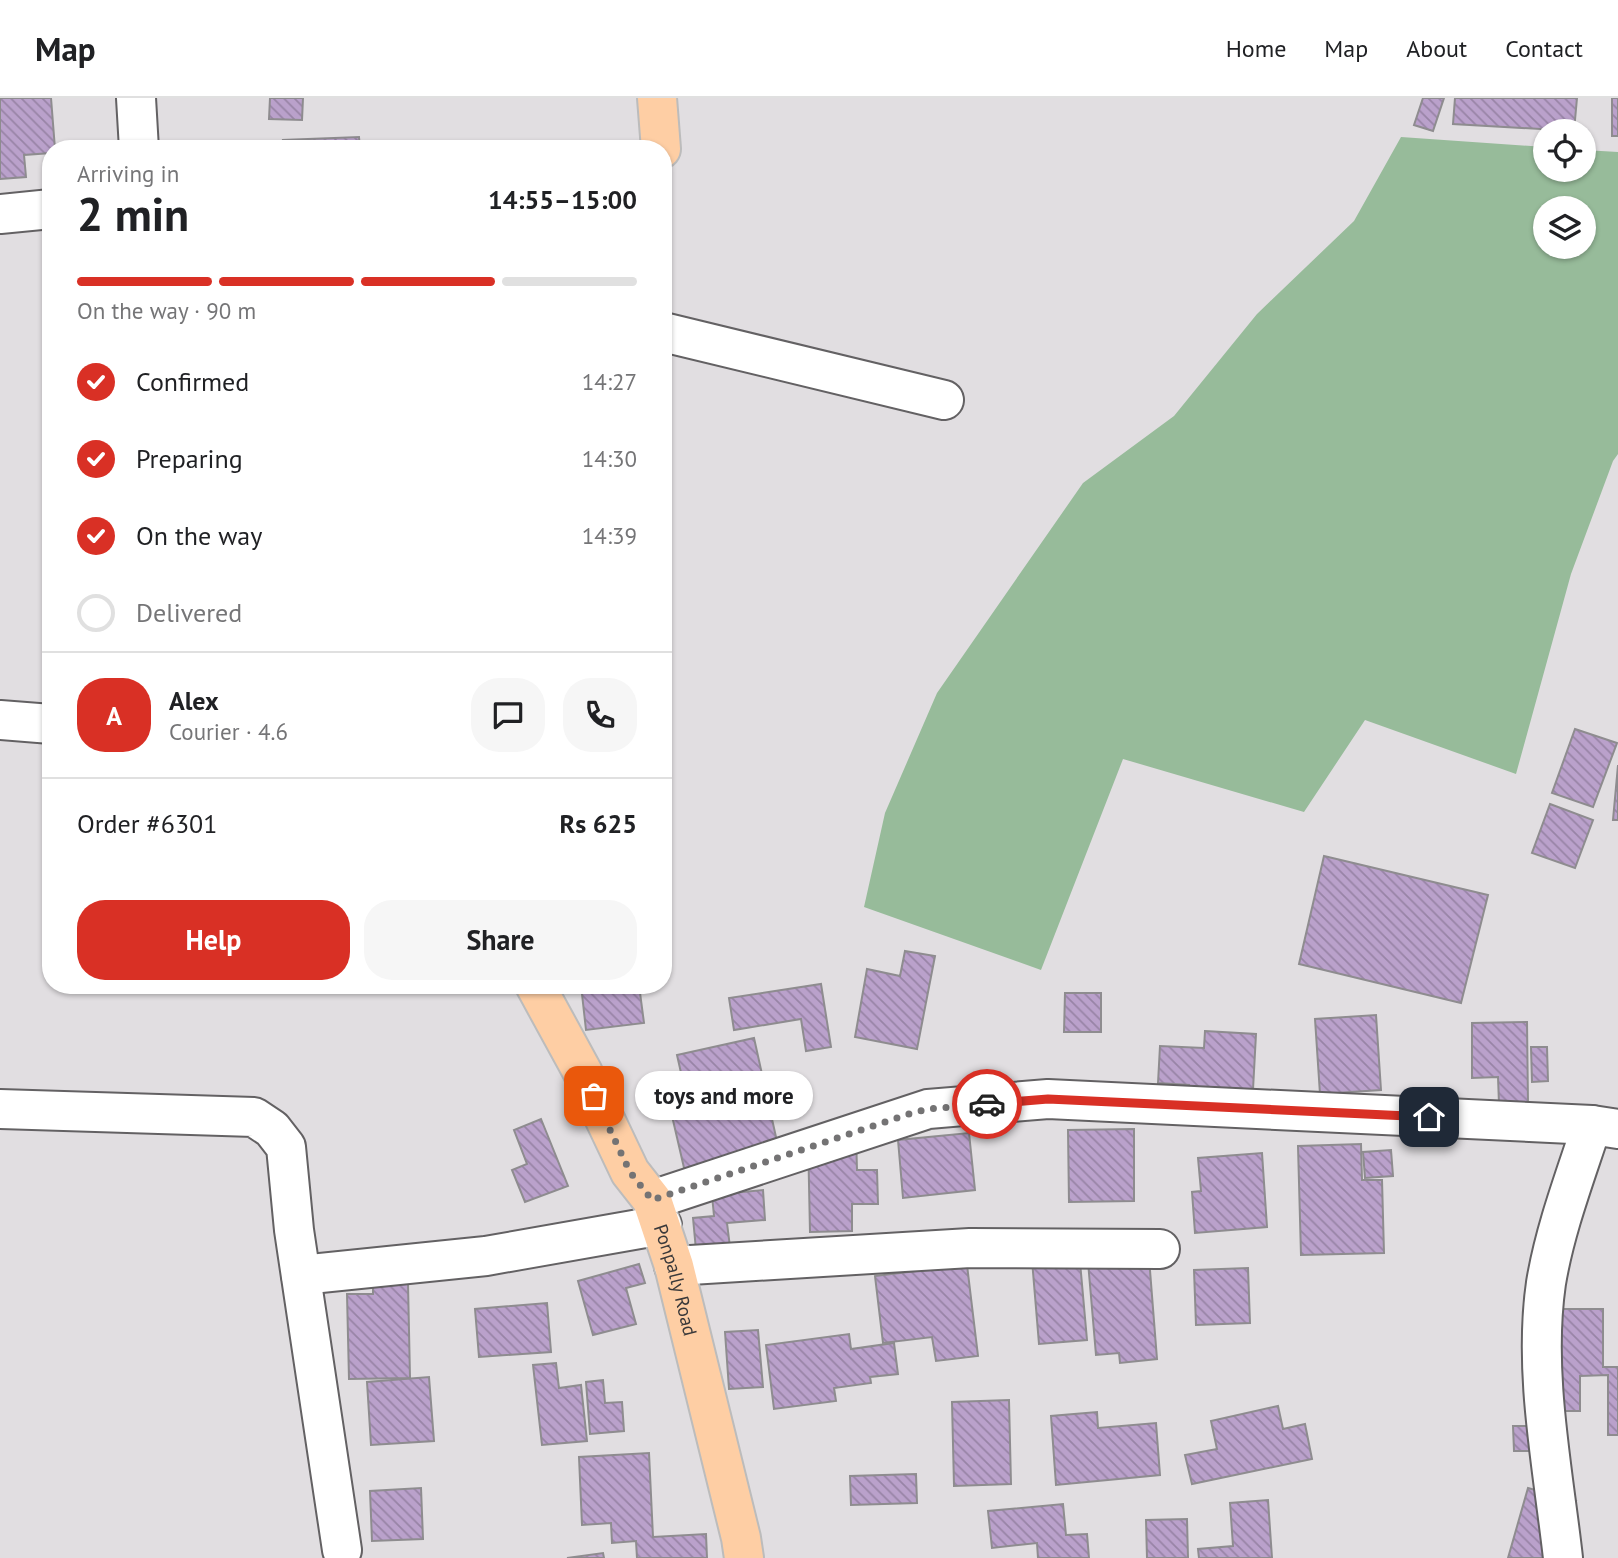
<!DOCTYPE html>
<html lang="en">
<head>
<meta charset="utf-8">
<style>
  :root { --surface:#fff; --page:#f6f6f6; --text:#202124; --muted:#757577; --line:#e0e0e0; --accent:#d93025 }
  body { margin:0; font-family:"PT Sans",sans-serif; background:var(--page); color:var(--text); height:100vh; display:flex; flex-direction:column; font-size:26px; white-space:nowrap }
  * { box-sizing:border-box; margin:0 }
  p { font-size:23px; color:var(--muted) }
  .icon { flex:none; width:38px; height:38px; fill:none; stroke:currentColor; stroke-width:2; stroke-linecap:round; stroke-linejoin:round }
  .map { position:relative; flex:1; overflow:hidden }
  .details { position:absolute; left:42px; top:42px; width:630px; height:854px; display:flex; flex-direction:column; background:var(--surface); border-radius:28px; box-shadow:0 2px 5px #0004 }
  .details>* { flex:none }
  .fabs { position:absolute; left:1533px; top:21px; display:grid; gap:14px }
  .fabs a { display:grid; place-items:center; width:63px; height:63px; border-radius:50%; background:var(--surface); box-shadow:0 2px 5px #0004; font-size:35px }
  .pin { position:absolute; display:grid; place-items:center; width:60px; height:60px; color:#fff; margin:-30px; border-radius:14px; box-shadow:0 4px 10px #0006 }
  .courier { position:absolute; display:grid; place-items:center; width:70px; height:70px; margin:-35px; border:5px solid #d93025; border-radius:50%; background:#fff; color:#222; box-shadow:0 2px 9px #0007 }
  .bubble { position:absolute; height:49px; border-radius:24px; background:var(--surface); box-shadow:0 2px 5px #0004; font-size:23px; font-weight:600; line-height:49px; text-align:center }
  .overview em { font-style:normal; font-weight:600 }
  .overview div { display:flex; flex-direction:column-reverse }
  .overview { display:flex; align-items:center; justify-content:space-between; height:119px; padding:0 35px }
  h1 { font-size:46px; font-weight:600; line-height:52px }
  .bar { display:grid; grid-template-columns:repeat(4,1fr); gap:10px 7px; align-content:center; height:84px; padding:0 35px }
  .bar i { height:9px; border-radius:5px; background:var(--line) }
  .bar .on { background:var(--accent) }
  .bar p { grid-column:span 4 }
  .line { display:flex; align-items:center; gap:18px; padding:0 35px; border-top:2px solid var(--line) }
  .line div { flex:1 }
  .round { display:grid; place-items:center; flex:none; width:74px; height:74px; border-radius:28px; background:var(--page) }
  ol { padding:0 35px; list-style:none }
  li { display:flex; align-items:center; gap:21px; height:77px }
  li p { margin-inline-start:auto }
  li .icon { padding:7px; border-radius:50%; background:var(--accent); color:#fff; stroke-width:4 }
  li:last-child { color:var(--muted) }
  li i { width:38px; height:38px; border:4px solid var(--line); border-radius:50% }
  .cta { display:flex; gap:14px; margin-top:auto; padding:14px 35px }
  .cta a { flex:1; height:80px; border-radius:28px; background:var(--accent); color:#fff; font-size:28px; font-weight:600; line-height:80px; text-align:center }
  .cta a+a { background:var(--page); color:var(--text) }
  header { display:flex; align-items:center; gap:42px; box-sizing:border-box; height:98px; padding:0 35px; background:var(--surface); border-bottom:2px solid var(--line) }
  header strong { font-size:33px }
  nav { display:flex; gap:38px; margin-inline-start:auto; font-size:24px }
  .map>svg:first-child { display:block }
  .grass { fill:#97bb9a; fill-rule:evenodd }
  .building { fill:url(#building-back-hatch); stroke:#8e8c8f; stroke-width:2 }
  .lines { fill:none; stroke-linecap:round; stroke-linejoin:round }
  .minor-casing { stroke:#636163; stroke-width:42 }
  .major-casing { stroke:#bcbcbc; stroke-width:42 }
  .minor { stroke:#fff; stroke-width:38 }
  .major { stroke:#fecea4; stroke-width:38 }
  .done { stroke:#747374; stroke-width:7; stroke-dasharray:0 12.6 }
  .route { stroke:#d93025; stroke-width:9 }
  .labels { text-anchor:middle; stroke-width:5; stroke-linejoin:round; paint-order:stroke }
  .street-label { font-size:19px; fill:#3a393a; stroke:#eeebee }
</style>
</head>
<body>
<header>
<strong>Map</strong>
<nav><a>Home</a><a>Map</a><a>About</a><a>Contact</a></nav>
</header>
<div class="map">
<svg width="1618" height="1460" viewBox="0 0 1618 1460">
  <defs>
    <pattern id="building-back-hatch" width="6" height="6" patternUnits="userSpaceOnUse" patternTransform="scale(1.75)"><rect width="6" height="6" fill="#baa1cb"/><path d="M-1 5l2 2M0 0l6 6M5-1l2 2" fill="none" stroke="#9884a6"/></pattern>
  </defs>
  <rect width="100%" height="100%" fill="#e1dee1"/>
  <path class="grass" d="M1401 39 1545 49V72H1584V52L1618 54V356L1613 363 1571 476 1516 676 1365 622 1304 714 1123 661 1041 872 864 809 885 715 937 595 1083 385 1174 318 1257 216 1354 123ZM1545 110H1584V149H1545Z"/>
  <g class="building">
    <polygon points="0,0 51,0 55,51 51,51 51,55 24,57 26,79 0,81"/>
    <polygon points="270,0 303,0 302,22 269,21"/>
    <polygon points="1423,0 1444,0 1433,33 1414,27"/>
    <polygon points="1455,0 1577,0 1574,33 1453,26"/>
    <rect x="1612" y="0" width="6" height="38"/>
    <polygon points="359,39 360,51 284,51 283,42"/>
    <rect x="266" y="46" width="15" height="5"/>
    <polygon points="1575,631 1617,645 1593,709 1552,695"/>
    <polygon points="1618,667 1618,722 1613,722"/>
    <polygon points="1550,706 1593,722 1575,770 1532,755"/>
    <polygon points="1324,758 1488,797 1461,905 1299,866"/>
    <polygon points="905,853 935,858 917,951 855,939 867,871 900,878"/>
    <polygon points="821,886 831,949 806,953 801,921 734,932 729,900"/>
    <polygon points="581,887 639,887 644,925 586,932"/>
    <polygon points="1065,895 1101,895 1101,934 1064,934"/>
    <polygon points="1376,917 1381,992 1320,996 1315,921"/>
    <polygon points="1527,924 1528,1006 1499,1006 1498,979 1472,980 1472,925"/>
    <polygon points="1205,933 1256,936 1252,1010 1188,1007 1189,987 1158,985 1160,948 1204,950"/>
    <polygon points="754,940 782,1066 688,1087 666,992 684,988 677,957"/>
    <polygon points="1531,949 1547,949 1548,983 1532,984"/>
    <polygon points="541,1021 568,1088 525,1104 512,1072 527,1066 514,1032"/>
    <polygon points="1134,1031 1134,1103 1069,1104 1068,1032"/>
    <polygon points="969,1035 975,1092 903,1100 898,1042"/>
    <polygon points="856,1037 857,1072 877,1072 878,1106 852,1106 852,1133 810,1134 808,1038"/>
    <polygon points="1361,1046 1362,1082 1382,1082 1384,1155 1301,1157 1298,1048"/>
    <polygon points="1391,1052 1393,1078 1365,1080 1363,1054"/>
    <polygon points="1262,1055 1267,1129 1195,1135 1192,1094 1201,1093 1198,1060"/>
    <polygon points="763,1092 765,1122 727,1125 730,1149 696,1152 693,1120 714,1118 712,1097"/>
    <polygon points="1148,1147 1157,1261 1120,1265 1119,1255 1096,1257 1087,1152"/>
    <polygon points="1031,1150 1080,1164 1087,1242 1039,1246"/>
    <polygon points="639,1166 645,1185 626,1190 636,1226 593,1237 578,1183"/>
    <polygon points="967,1167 978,1258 936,1263 932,1239 883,1245 875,1178"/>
    <polygon points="1248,1170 1250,1225 1196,1227 1194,1172"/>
    <polygon points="408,1185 410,1280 349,1281 347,1196 373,1196 373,1186"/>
    <polygon points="547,1205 551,1254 479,1259 475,1211"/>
    <polygon points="1553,1211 1603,1211 1603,1269 1618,1269 1618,1337 1608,1337 1608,1277 1580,1278 1580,1313 1553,1313"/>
    <polygon points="758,1232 763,1289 729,1291 725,1234"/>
    <polygon points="849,1236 851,1251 894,1245 898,1276 870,1279 871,1285 834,1290 836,1303 774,1311 766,1247"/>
    <polygon points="556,1265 559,1290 581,1287 587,1343 542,1347 533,1267"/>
    <polygon points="429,1279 434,1343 371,1347 367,1284"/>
    <polygon points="603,1282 605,1305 622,1304 624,1333 590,1336 586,1284"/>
    <polygon points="1009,1302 1011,1386 954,1388 952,1304"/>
    <polygon points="1278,1308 1283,1331 1305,1326 1312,1361 1192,1386 1185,1357 1217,1351 1211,1323"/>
    <polygon points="1097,1314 1098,1330 1156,1325 1160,1377 1056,1387 1051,1318"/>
    <polygon points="1513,1328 1549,1328 1549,1353 1514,1353"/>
    <polygon points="649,1355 653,1439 706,1436 707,1460 637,1460 636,1443 612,1445 611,1425 582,1427 579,1359"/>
    <polygon points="916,1376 917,1405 851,1407 850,1378"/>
    <polygon points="421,1390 423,1441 372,1443 370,1393"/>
    <polygon points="1528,1390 1576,1403 1559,1460 1508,1460"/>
    <polygon points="1268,1402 1272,1460 1199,1460 1198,1451 1233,1448 1230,1405"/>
    <polygon points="1063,1406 1066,1437 1087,1436 1089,1460 1038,1460 1037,1445 992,1450 988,1413"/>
    <polygon points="1187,1421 1188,1460 1147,1460 1146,1422"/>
    <polygon points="603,1455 604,1460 567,1460"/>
  </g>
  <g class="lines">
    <g class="minor-casing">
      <g id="minor">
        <polyline points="136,0 139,51"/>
        <polyline points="0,116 51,111"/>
        <polyline points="663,234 944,302"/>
        <polyline points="0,622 51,626"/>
        <polyline points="0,1011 254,1019 272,1031 286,1049 294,1132 342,1452"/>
        <polyline points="652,1102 928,1011 1048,1001 1592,1027 1618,1031"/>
        <polyline points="674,1168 970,1150 1160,1151"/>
        <polyline points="301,1177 486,1158 662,1127"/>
        <path d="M1563 1460C1553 1371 1533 1274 1546 1185 1555 1131 1575 1079 1592 1027"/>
      </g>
    </g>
    <g class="major-casing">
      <g id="major">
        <polyline points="657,0 661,51"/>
        <path id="s1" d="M535 887 582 973 630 1074 652 1102 674 1168 741 1440 744 1460"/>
      </g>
    </g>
    <use href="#minor" class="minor"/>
    <use href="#major" class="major"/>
  </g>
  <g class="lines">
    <polyline class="done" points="594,998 630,1074 652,1102 909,1016 928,1011 987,1006"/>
    <polyline class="route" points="987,1006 1048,1001 1429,1019"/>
  </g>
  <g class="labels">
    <g class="street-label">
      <text dy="7" stroke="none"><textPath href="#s1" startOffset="329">Ponpally Road</textPath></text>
    </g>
  </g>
</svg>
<div class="fabs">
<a><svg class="icon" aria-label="locate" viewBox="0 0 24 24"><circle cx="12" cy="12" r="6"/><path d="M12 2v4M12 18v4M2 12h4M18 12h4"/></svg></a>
<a><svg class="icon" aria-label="layers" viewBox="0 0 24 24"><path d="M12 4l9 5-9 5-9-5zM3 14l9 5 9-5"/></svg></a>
</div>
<div class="pin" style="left:594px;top:998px;background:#ea580c"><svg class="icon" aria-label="bag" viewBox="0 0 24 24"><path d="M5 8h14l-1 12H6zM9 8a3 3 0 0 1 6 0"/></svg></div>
<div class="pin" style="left:1429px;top:1019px;background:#1f2937"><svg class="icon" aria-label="home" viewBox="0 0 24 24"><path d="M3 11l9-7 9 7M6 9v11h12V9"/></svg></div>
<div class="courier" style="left:987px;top:1006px"><svg class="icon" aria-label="car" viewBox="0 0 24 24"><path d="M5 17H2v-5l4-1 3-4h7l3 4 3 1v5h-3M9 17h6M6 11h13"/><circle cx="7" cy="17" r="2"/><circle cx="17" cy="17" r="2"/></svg></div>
<div class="bubble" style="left:635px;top:973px;width:178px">toys and more</div>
<section class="details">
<div class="overview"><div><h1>2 min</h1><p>Arriving in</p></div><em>14:55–15:00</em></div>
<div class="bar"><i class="on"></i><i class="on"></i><i class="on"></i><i></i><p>On the way · 90 m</p></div>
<ol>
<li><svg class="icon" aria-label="check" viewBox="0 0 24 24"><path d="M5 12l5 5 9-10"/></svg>Confirmed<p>14:27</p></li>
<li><svg class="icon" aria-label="check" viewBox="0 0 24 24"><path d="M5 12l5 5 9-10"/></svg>Preparing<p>14:30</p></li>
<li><svg class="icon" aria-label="check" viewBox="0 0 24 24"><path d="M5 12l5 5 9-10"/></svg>On the way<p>14:39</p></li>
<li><i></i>Delivered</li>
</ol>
<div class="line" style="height:126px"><b class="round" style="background:var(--accent);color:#fff">A</b><div><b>Alex</b><p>Courier · 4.6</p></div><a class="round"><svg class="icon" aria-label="chat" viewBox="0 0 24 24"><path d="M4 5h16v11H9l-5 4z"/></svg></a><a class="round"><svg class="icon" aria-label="phone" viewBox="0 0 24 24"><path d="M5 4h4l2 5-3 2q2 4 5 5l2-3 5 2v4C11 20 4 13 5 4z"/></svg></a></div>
<div class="line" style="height:91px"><div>Order #6301</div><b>Rs 625</b></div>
<div class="cta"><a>Help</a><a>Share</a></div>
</section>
</div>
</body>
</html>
